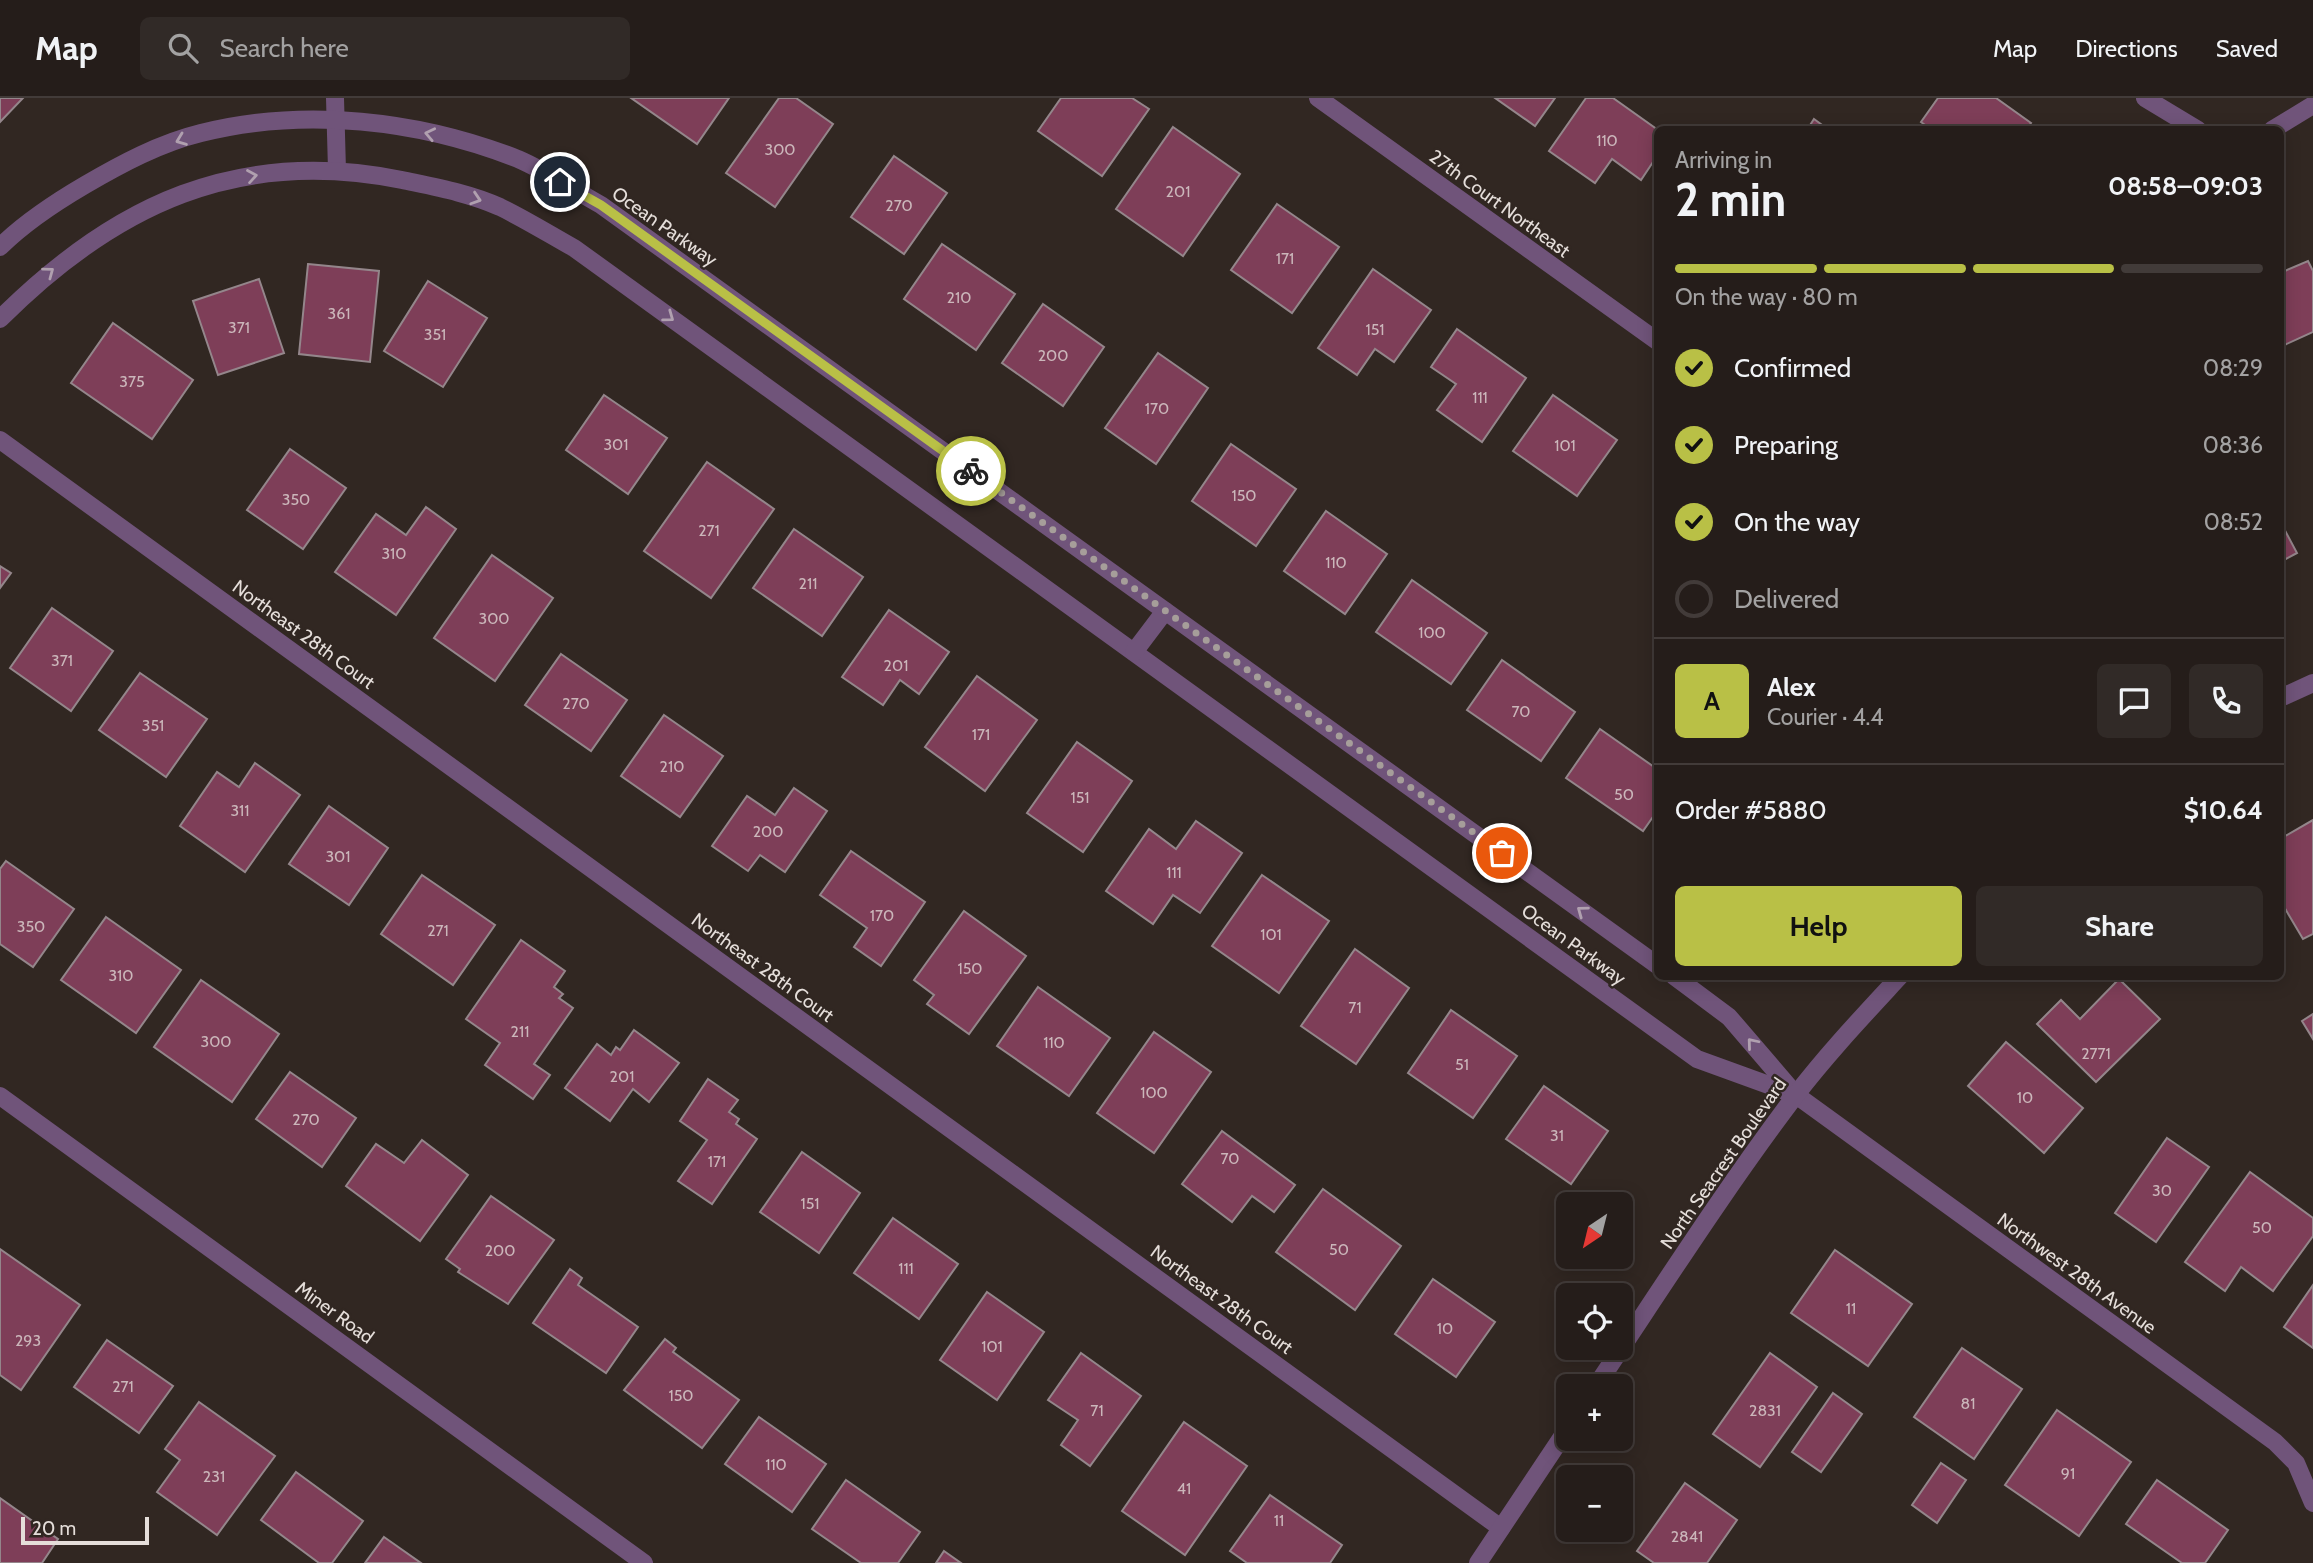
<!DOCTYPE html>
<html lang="en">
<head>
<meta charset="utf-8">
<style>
  :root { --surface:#251d1a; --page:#312a27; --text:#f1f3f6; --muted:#a3a2a2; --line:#423b39; --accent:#b9c046 }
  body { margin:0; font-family:Cabin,sans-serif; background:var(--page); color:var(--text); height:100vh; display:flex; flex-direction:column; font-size:26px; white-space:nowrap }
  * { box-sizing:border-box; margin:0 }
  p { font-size:23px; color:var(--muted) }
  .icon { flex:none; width:38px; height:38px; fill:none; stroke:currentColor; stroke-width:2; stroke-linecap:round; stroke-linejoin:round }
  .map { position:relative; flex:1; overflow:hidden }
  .details { position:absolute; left:1654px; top:28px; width:630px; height:854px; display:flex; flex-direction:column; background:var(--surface); border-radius:10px; box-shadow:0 4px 18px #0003,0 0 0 2px var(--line) }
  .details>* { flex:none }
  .needle { width:46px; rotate:215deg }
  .controls { position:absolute; left:1556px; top:1094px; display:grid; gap:14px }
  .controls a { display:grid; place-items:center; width:77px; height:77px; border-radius:10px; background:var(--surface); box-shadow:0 4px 18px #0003,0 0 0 2px var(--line); font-size:35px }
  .scale { position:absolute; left:21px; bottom:18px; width:128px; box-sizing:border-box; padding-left:7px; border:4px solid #e5deda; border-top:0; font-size:19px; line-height:24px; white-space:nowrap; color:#e5deda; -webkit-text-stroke:5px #312722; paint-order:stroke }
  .pin { position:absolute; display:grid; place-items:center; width:60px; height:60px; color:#fff; margin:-30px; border:4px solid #fff; border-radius:50%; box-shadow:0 2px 7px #0007 }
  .courier { position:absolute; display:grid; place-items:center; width:70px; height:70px; margin:-35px; border:5px solid #b9c046; border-radius:50%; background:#fff; color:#222; box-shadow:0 2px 9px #0007 }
  .overview em { font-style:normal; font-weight:700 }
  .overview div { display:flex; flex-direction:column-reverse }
  .overview { display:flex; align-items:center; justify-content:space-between; height:119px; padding:0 21px }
  h1 { font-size:46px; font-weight:700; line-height:52px }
  .bar { display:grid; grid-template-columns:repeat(4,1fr); gap:10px 7px; align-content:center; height:84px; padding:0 21px }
  .bar i { height:9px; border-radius:5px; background:var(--line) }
  .bar .selected { background:var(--accent) }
  .bar p { grid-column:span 4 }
  .line { display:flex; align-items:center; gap:18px; padding:0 21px; border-top:2px solid var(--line) }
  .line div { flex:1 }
  .round { display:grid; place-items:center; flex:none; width:74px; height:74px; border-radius:10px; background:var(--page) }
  ol { padding:0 21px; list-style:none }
  li { display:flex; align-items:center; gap:21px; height:77px }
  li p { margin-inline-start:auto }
  li .icon { padding:7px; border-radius:50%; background:var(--accent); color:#111; stroke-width:4 }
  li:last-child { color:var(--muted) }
  li i { width:38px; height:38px; border:4px solid var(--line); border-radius:50% }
  .action { display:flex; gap:14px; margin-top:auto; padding:14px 21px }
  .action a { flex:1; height:80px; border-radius:10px; background:var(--accent); color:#111; font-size:28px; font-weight:700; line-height:80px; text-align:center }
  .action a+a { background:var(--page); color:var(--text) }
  header { display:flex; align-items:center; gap:42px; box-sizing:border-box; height:98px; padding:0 35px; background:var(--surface); border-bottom:2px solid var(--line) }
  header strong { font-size:33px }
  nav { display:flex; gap:38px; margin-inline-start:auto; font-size:24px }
  .search { width:490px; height:63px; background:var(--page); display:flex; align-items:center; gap:18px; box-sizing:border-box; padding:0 24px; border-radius:10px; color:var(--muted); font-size:26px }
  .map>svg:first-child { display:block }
  .building { fill:#7e3e58; stroke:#94868b; stroke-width:2 }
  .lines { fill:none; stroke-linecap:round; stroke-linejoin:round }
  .minor { stroke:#70547a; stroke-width:18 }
  .oneway { stroke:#b0a0af }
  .done { stroke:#a69e9a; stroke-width:7; stroke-dasharray:0 12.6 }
  .route { stroke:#b9c046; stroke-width:9 }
  .labels { text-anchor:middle; stroke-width:5; stroke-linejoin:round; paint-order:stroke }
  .number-label { font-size:16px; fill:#cbb6ba }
  .street-label { font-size:19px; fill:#e5deda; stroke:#312722 }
</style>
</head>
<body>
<header>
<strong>Map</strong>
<div class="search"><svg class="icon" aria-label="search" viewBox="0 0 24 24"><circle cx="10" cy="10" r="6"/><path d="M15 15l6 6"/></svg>Search here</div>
<nav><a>Map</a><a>Directions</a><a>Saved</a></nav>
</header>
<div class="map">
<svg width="2313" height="1465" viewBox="0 0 2313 1465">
  <rect width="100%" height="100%" fill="#312722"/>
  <g class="building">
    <polygon points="0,0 23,0 0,24"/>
    <polygon points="631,0 729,0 697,46"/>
    <polygon points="779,0 796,0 833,26 775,109 726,75"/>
    <polygon points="1061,0 1132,0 1149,11 1102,78 1038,33"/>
    <polygon points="1495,0 1555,0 1535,28"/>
    <polygon points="1586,0 1613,0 1658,32 1657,58 1641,82 1612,61 1595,85 1549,53"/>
    <polygon points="1938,0 1996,0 2031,25 2026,32 1932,32 1921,24"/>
    <polygon points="1814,21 1829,32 1807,32"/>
    <polygon points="1173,29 1240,76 1183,158 1116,111"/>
    <polygon points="894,58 947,95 904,156 851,119"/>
    <polygon points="1277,106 1339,149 1292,215 1231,172"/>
    <polygon points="942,146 1015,196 976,252 904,201"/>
    <polygon points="2308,163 2313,173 2313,234 2280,249 2280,175"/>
    <polygon points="308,166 379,173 370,264 299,256"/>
    <polygon points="1373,171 1431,212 1394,264 1375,251 1357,277 1318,250"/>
    <polygon points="259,181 284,255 218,277 193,203"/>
    <polygon points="428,183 487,220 443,289 384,253"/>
    <polygon points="1043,206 1104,249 1063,308 1002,265"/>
    <polygon points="113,225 193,282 152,341 71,285"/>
    <polygon points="1457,231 1526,280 1482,344 1437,312 1456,286 1431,269"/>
    <polygon points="1158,255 1208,290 1156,366 1105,330"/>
    <polygon points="604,297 667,340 628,396 566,352"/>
    <polygon points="1553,297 1617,342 1577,398 1513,353"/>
    <polygon points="1231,346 1296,391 1256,448 1192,403"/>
    <polygon points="290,351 346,390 303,451 247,412"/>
    <polygon points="707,364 774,411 711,500 644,453"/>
    <polygon points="426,409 456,431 396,517 335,474 376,416 406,437"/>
    <polygon points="1326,413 1387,456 1345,516 1284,473"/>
    <polygon points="2280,423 2297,455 2280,464"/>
    <polygon points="794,431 863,479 822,538 753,490"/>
    <polygon points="492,457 553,500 495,583 434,540"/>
    <polygon points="0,468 11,475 0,490"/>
    <polygon points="1412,482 1487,535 1451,586 1376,534"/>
    <polygon points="52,510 113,553 71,613 10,570"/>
    <polygon points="889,512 949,554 919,596 900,582 883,607 842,579"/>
    <polygon points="561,556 627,602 591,653 525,607"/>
    <polygon points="1502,562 1575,614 1541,663 1467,612"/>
    <polygon points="140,575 207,621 166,679 99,632"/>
    <polygon points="977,578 1037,622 985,693 925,649"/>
    <polygon points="664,617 723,658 680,719 621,678"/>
    <polygon points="1600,631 1657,671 1657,713 1643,733 1566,680"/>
    <polygon points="1077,644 1132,683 1083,754 1027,715"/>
    <polygon points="255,665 300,697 245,774 180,728 217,674 239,689"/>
    <polygon points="794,690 827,713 785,774 760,757 748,773 712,748 747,698 775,717"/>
    <polygon points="329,708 388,750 349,807 289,766"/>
    <polygon points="2313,722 2313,836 2303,841 2280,802 2280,741"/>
    <polygon points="1196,723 1242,755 1200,815 1173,797 1153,826 1106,793 1149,731 1176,751"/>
    <polygon points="851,753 925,804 881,868 854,849 867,830 820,797"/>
    <polygon points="6,763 74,811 33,869 0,846 0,771"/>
    <polygon points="422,777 495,827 453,887 381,836"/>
    <polygon points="1262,777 1329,823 1279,895 1212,848"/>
    <polygon points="964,813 1026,858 969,936 927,906 934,897 914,882"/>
    <polygon points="106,819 181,872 136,935 61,882"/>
    <polygon points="521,842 565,873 554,889 563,896 559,900 573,910 534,966 550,977 533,1001 485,967 500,945 466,921"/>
    <polygon points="1355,851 1409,890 1356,966 1301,928"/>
    <polygon points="2119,881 2160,921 2096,984 2037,926 2061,902 2080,921"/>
    <polygon points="201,882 279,936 232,1004 154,949"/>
    <polygon points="1038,889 1110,940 1069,998 997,948"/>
    <polygon points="1451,912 1517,958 1473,1020 1408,975"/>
    <polygon points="2313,916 2313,941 2302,923"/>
    <polygon points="634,932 679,965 649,1004 633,991 610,1023 565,990 597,946 611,957 616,949 620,952"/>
    <polygon points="1154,934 1211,974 1154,1055 1097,1015"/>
    <polygon points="2006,944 2083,1010 2044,1055 1968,988"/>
    <polygon points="290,974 356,1020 322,1069 256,1021"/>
    <polygon points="708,981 738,1002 729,1014 739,1021 736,1026 757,1041 712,1106 678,1083 707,1042 680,1023"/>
    <polygon points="1544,988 1608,1033 1571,1086 1506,1041"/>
    <polygon points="1222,1033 1295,1087 1274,1114 1252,1098 1232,1124 1182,1086"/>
    <polygon points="2167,1040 2209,1069 2156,1144 2115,1115"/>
    <polygon points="422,1042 468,1077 420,1143 346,1088 376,1046 404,1065"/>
    <polygon points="802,1054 860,1095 819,1155 760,1114"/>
    <polygon points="2250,1074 2313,1120 2313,1138 2273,1193 2241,1169 2225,1193 2185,1164"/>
    <polygon points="1323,1091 1401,1148 1355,1212 1276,1154"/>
    <polygon points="491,1098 554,1142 508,1206 458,1174 460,1171 446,1161"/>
    <polygon points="893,1120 958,1166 919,1221 854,1175"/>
    <polygon points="0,1151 80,1207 21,1292 0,1277"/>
    <polygon points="1835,1152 1912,1206 1868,1268 1791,1215"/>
    <polygon points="570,1171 582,1180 578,1187 638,1229 606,1275 533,1225"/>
    <polygon points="1433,1181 1495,1224 1456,1279 1395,1236"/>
    <polygon points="2313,1187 2313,1250 2284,1229"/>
    <polygon points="987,1194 1044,1234 997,1302 940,1262"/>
    <polygon points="665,1241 676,1250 673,1254 739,1302 702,1350 624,1292"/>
    <polygon points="107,1242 173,1288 139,1335 74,1289"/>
    <polygon points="1962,1250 2022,1291 1974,1361 1914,1319"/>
    <polygon points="1081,1255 1141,1298 1090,1368 1061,1347 1078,1322 1048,1302"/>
    <polygon points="1770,1255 1817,1289 1760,1369 1713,1336"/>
    <polygon points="1833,1295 1862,1316 1821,1374 1792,1354"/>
    <polygon points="199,1304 275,1358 217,1437 157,1394 180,1362 165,1351"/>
    <polygon points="2057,1312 2131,1364 2079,1438 2005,1387"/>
    <polygon points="759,1319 826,1366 792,1414 725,1366"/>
    <polygon points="1184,1324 1247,1368 1185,1457 1122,1413"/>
    <polygon points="1941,1365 1966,1382 1937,1425 1912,1407"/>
    <polygon points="296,1374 363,1423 332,1465 319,1465 261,1422"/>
    <polygon points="846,1382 920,1434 898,1465 861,1465 812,1431"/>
    <polygon points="2157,1382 2228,1432 2205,1465 2182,1465 2126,1426"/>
    <polygon points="1685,1385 1737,1422 1707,1465 1654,1465 1637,1453"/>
    <polygon points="1270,1397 1342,1447 1330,1465 1247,1465 1230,1453"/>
    <polygon points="0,1400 58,1441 42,1465 0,1465"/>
    <polygon points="384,1439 421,1465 365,1465"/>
    <polygon points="944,1453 961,1465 936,1465"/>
  </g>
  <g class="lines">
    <g class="minor">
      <polyline points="335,0 337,72"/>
      <polyline points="1318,0 1657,243"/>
      <polyline points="2145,0 2198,32"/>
      <polyline points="2272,32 2313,7"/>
      <path d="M0 149C24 125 56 104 85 87 121 66 160 45 201 35 304 9 419 22 518 61 546 73 574 92 601 107L1657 867"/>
      <path d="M0 221C115 106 238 49 402 82 435 89 469 95 500 109 525 121 549 136 574 150L1697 961 1796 997"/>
      <polyline points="0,342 1501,1430"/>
      <polyline points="1134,554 1165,513"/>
      <polyline points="2280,600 2313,585"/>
      <polyline points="1674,878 1729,919 1796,997 2275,1344 2296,1365 2313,1405"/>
      <polyline points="0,998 644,1465"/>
      <path d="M1596 1288C1661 1191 1724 1092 1795 998 1827 956 1864 917 1900 878"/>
      <polyline points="1478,1465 1568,1330"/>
    </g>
  </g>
  <defs><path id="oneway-chevron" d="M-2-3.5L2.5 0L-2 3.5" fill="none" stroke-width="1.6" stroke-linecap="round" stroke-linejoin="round" transform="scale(1.75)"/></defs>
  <g class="oneway">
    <use href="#oneway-chevron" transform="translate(430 36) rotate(-168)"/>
    <use href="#oneway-chevron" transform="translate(181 42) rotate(159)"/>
    <use href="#oneway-chevron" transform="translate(252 78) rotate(-10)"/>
    <use href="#oneway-chevron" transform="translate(476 101) rotate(18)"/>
    <use href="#oneway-chevron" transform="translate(49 174) rotate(-37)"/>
    <use href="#oneway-chevron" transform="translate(669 219) rotate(36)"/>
    <use href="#oneway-chevron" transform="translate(1582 813) rotate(-144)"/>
    <use href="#oneway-chevron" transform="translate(1752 945) rotate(-130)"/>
  </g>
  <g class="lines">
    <polyline class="done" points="971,373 1502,755"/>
    <polyline class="route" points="560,84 601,107 971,373"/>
  </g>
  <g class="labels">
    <g class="number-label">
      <text x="1607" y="48">110</text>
      <text x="780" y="57">300</text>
      <text x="1178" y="99">201</text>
      <text x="899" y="113">270</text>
      <text x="1285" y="166">171</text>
      <text x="959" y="205">210</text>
      <text x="339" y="221">361</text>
      <text x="239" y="235">371</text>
      <text x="1375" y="237">151</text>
      <text x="435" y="242">351</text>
      <text x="1053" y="263">200</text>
      <text x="132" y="289">375</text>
      <text x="1480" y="305">111</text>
      <text x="1157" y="316">170</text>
      <text x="616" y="352">301</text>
      <text x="1565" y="353">101</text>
      <text x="1244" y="403">150</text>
      <text x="296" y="407">350</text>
      <text x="709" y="438">271</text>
      <text x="394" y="461">310</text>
      <text x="1336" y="470">110</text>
      <text x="808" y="491">211</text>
      <text x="494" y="526">300</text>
      <text x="1432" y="540">100</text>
      <text x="62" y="568">371</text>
      <text x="896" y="573">201</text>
      <text x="576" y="611">270</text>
      <text x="1521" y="619">70</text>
      <text x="153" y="633">351</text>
      <text x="981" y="642">171</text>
      <text x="672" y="674">210</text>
      <text x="1624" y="702">50</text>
      <text x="1080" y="705">151</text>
      <text x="240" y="718">311</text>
      <text x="768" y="739">200</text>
      <text x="338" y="764">301</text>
      <text x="1174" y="780">111</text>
      <text x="882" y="823">170</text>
      <text x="31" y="834">350</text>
      <text x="438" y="838">271</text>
      <text x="1271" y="842">101</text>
      <text x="970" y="876">150</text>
      <text x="121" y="883">310</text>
      <text x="1355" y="915">71</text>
      <text x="520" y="939">211</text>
      <text x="216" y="949">300</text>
      <text x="1054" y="950">110</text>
      <text x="2096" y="961">2771</text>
      <text x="1462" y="972">51</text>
      <text x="622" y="984">201</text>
      <text x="1154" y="1000">100</text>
      <text x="2025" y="1005">10</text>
      <text x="306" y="1027">270</text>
      <text x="1557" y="1043">31</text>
      <text x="1230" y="1066">70</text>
      <text x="717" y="1069">171</text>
      <text x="2162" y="1098">30</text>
      <text x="810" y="1111">151</text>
      <text x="2262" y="1135">50</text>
      <text x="1339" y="1157">50</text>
      <text x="500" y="1158">200</text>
      <text x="906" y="1176">111</text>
      <text x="1851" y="1216">11</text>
      <text x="1445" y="1236">10</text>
      <text x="28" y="1248">293</text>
      <text x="992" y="1254">101</text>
      <text x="123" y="1294">271</text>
      <text x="681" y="1303">150</text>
      <text x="1968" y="1311">81</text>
      <text x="1097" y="1318">71</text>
      <text x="1765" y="1318">2831</text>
      <text x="776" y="1372">110</text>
      <text x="2068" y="1381">91</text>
      <text x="214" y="1384">231</text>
      <text x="1184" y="1396">41</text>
      <text x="1279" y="1428">11</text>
      <text x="1687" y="1444">2841</text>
    </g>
    <g class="street-label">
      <text transform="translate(1500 105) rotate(36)" y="7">27th Court Northeast</text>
      <text transform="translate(665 128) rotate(35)" y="7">Ocean Parkway</text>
      <text transform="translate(304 536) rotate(36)" y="7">Northeast 28th Court</text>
      <text transform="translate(1574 846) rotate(36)" y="7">Ocean Parkway</text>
      <text transform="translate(763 869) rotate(36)" y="7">Northeast 28th Court</text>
      <text transform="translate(1723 1065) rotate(-55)" y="7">North Seacrest Boulevard</text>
      <text transform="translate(2077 1175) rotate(36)" y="7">Northwest 28th Avenue</text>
      <text transform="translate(1222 1201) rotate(36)" y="7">Northeast 28th Court</text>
      <text transform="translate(335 1214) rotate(36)" y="7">Miner Road</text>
    </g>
  </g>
</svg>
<div class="controls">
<a><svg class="needle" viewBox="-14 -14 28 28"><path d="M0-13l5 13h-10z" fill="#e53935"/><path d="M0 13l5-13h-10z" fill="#a3a2a2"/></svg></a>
<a><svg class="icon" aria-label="locate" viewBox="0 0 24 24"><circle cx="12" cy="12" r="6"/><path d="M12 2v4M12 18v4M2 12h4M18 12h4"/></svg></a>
<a>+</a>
<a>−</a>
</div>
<div class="scale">20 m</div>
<div class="pin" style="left:1502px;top:755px;background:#ea580c"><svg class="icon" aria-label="bag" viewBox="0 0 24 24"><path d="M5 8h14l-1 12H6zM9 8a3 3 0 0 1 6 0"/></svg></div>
<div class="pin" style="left:560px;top:84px;background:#1f2937"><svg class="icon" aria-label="home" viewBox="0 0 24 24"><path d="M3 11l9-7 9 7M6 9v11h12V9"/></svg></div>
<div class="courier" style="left:971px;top:373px"><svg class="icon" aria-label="bike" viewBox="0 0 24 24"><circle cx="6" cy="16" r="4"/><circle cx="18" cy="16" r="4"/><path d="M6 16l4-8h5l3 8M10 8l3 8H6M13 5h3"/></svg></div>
<section class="details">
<div class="overview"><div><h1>2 min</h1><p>Arriving in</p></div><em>08:58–09:03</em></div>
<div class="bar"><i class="selected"></i><i class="selected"></i><i class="selected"></i><i></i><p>On the way · 80 m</p></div>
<ol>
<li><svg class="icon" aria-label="check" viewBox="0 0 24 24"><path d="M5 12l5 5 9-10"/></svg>Confirmed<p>08:29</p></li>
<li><svg class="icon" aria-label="check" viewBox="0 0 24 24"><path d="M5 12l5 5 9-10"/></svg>Preparing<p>08:36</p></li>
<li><svg class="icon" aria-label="check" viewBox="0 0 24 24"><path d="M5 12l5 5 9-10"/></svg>On the way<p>08:52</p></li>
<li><i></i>Delivered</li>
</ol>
<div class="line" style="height:126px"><b class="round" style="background:var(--accent);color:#111">A</b><div><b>Alex</b><p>Courier · 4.4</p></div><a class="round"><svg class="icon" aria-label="chat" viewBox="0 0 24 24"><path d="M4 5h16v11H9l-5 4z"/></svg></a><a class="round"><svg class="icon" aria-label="phone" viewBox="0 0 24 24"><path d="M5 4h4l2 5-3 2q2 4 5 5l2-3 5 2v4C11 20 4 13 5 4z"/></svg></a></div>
<div class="line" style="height:91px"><div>Order #5880</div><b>$10.64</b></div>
<div class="action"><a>Help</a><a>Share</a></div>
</section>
</div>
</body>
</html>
